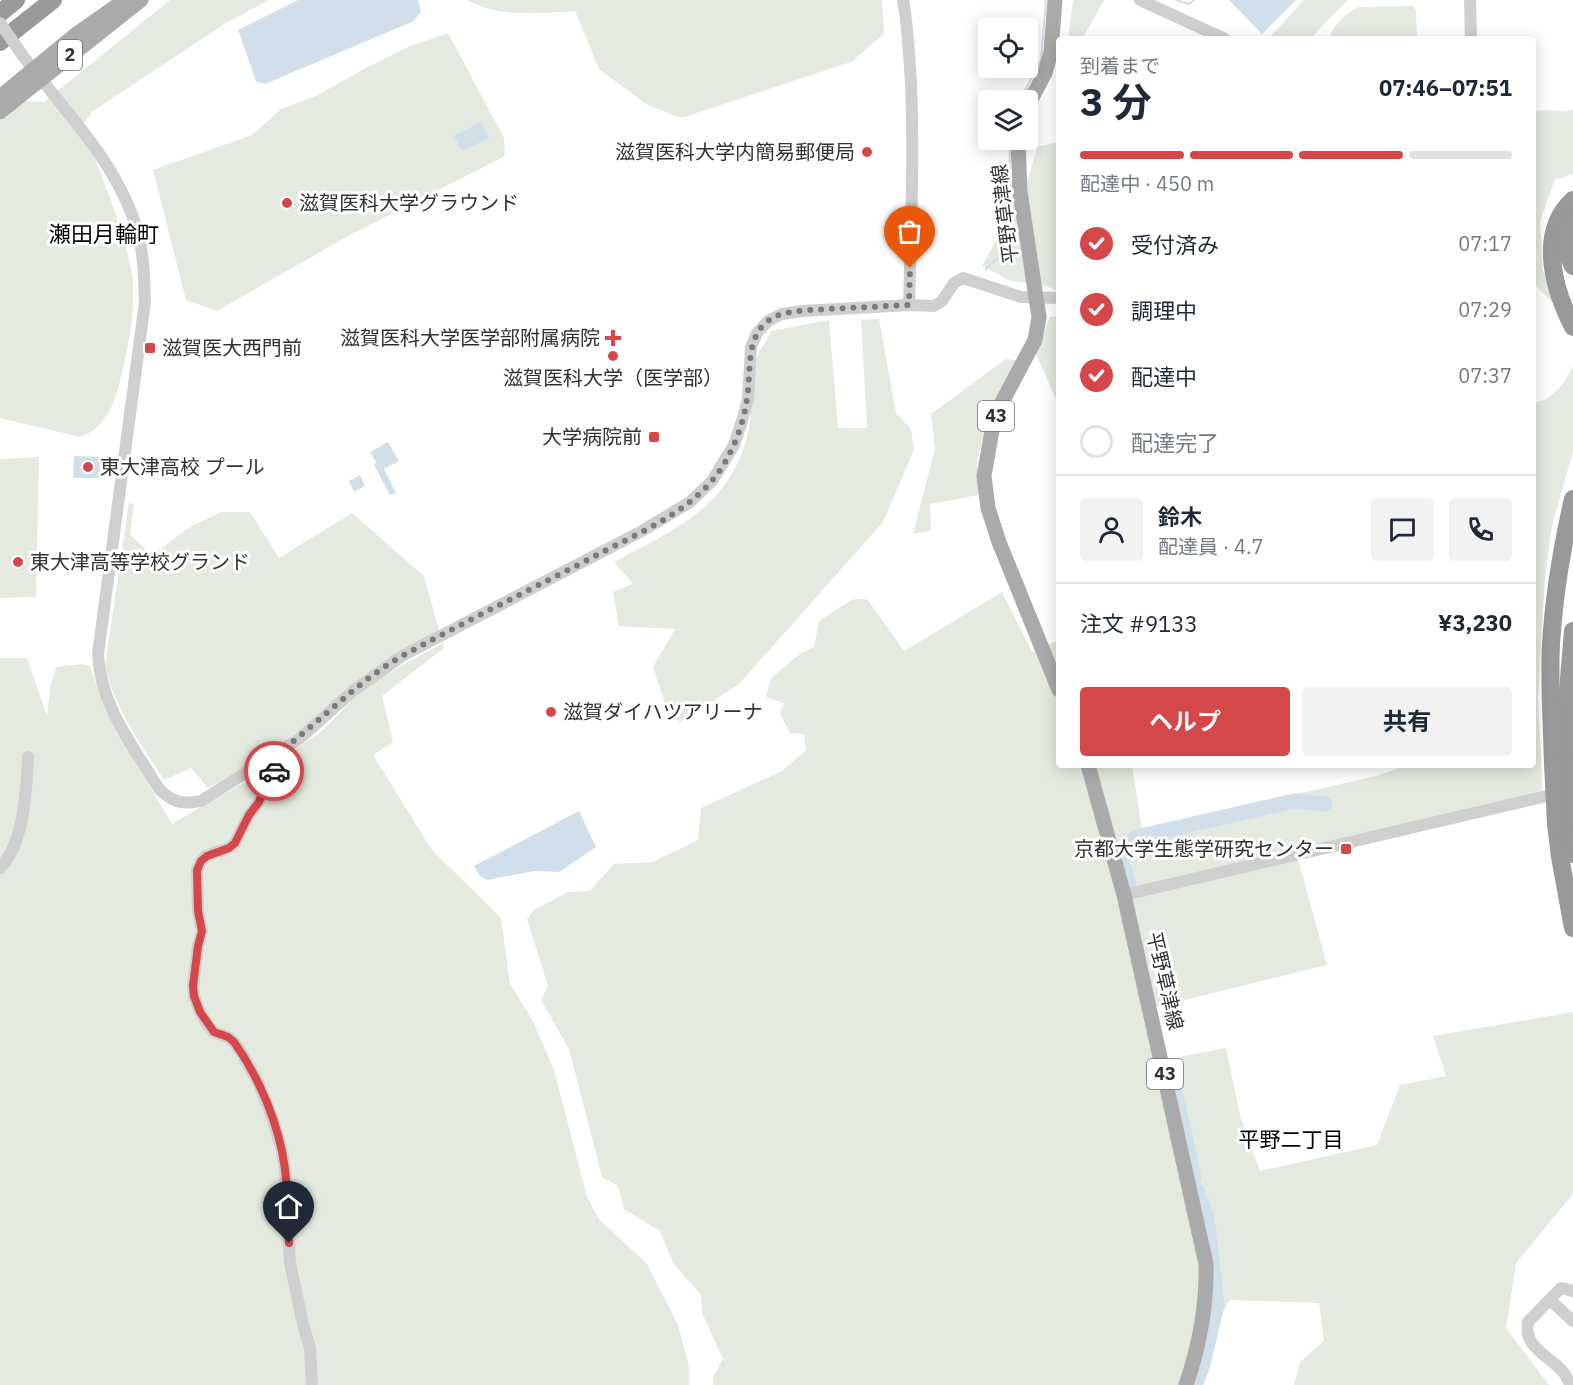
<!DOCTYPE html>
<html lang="ja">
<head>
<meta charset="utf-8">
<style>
  :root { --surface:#fff; --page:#f2f2f3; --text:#1f2937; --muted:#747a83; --line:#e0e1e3; --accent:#d5484a }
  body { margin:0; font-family:"IBM Plex Sans","Noto Sans JP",sans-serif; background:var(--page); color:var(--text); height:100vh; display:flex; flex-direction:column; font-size:22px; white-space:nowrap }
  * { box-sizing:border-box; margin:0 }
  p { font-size:20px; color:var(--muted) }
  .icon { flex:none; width:33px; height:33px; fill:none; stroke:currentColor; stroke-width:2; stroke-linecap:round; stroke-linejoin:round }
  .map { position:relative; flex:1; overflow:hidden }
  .panel { position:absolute; left:1056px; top:36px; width:480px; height:732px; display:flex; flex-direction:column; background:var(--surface); border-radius:6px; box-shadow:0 3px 15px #0003 }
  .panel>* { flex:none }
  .controls { position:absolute; left:978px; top:18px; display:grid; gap:12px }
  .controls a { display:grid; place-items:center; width:60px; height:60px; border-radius:6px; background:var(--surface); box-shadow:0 3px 15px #0003; font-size:30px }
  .pin { position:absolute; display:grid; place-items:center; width:51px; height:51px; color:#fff; margin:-62px -26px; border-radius:50% 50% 50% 0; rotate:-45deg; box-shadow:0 0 6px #0007 }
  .pin .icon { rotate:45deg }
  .courier { position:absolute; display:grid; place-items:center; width:60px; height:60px; margin:-30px; border:4px solid #d5484a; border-radius:50%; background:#fff; color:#222; box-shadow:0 2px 8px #0007 }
  .headline em { font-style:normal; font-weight:700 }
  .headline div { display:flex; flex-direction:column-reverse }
  .headline { display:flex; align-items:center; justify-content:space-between; height:102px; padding:0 24px }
  h1 { font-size:39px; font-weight:700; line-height:45px }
  .bar { display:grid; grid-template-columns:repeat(4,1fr); gap:9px 6px; align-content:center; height:72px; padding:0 24px }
  .bar i { height:8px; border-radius:4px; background:var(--line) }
  .bar .on { background:var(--accent) }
  .bar p { grid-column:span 4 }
  .line { display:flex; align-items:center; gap:15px; padding:0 24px; border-top:2px solid var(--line) }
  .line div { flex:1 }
  .round { display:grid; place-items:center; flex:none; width:63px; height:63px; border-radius:6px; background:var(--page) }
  ol { padding:0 24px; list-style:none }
  li { display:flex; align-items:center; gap:18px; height:66px }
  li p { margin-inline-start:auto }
  li .icon { padding:6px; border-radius:50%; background:var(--accent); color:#fff; stroke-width:4 }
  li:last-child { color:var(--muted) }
  li i { width:33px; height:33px; border:3px solid var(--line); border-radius:50% }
  .primary-button { display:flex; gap:12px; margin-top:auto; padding:12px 24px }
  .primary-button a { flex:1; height:69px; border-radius:6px; background:var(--accent); color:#fff; font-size:24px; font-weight:700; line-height:69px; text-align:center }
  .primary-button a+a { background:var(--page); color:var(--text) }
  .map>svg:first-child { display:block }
  .green { fill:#e4eadf }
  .water { fill:#d1dfea }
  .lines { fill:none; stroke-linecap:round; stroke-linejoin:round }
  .stream { stroke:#d1dfea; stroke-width:2 }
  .river { stroke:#d1dfea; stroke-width:15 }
  .minor { stroke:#cfcfcf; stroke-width:12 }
  .major { stroke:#aaa; stroke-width:15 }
  .highway { stroke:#999; stroke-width:18 }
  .minor-bridge { stroke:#cfcfcf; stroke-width:12 }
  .highway-bridge { stroke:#999; stroke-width:18 }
  .done { stroke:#7a7a7a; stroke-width:6; stroke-dasharray:0 10.8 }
  .route { stroke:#d5484a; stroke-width:8 }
  .poi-dot { fill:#d5484a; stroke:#fff; stroke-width:2 }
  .labels { text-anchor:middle; stroke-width:6; stroke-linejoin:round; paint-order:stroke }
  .shield { fill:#fff; stroke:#707070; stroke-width:1.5 }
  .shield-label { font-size:18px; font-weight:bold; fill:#323232 }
  .poi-label { font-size:20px; fill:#323232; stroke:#fff; text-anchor:start }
  .street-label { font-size:20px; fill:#323232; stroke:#fff }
  .neighbourhood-label { font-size:21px; fill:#000; stroke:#fff }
  .quarter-label { font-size:22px; fill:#000; stroke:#fff }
</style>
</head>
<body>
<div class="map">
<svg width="1573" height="1385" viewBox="0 0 1573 1385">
  <rect width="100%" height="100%" fill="#fff"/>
  <g class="green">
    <path d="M170 0H269L226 23 93 111 81 126C97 164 113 201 124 241 128 256 133 271 133 286 134 320 128 349 120 381 114 405 105 429 80 437L0 418V100L44 102Z"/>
    <path d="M467 0H882L884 34 851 62 681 118 646 104 599 69 575 11C540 13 499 18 467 0Z"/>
    <polygon points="1073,0 1104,0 1082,39 1068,39"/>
    <polygon points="1304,0 1348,0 1310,39 1268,39"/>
    <path d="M1413 6 1416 10 1417 39H1330C1331 26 1347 13 1358 7Z"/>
    <polygon points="448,33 504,138 505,156 348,236 217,311 186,300 153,170 252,135 281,109 314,97 366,68 408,47"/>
    <polygon points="1544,110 1561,111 1573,110 1573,174 1555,180 1540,221 1543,271 1550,289 1573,323 1533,283 1533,111"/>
    <polygon points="1059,111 1059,291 1058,291 1044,285 1011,281 982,266 998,237 1002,181 1028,180 1037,147 1058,142"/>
    <polygon points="1059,316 1059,406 1036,354 1050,317"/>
    <path d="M879 319 896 413 911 429 914 450 883 522 739 684 681 722 669 716 653 667 675 629 619 626 613 592 633 584 614 562C677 528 733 506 749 428 753 409 750 375 756 359 760 349 767 340 772 331L829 320 838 428H867L861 320Z"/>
    <polygon points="1006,359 1017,360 987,421 977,461 980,495 930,504 931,531 913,534 935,449 931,414"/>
    <path d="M1573 366V451L1552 526 1545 577 1538 697 1543 797 1297 855 1327 965 1152 1008 1163 1060 1226 1048 1240 1115 1260 1171 1377 1145 1400 1085 1446 1076 1433 1036 1573 1012V1194L1516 1263 1506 1328 1549 1385H1294L1300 1362 1324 1341 1319 1303 1230 1300 1196 1356 1183 1385H713V1377L723 1359 702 1313 701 1295 673 1263 660 1231 624 1209 618 1186 602 1177 569 1049 541 1000 548 986 527 919 534 910 568 892 590 891 614 864 653 862 698 840 701 808 782 771 806 750 804 734 790 733 780 714 784 703 766 697 771 678 801 653 814 647 819 621 853 599H867L904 651 1002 592 1032 652 1059 640V765H1132L1142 829 1376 776 1407 765H1533V403C1554 399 1564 384 1573 366Z"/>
    <polygon points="39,457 36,597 0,598 0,459"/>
    <path d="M129 502 134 504 130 535 153 555 188 528 221 512H250L279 558 352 513 424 576 439 630 303 731 264 757 208 788 191 768 164 780C141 744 115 709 105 667Z"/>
    <path d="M443 643 444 648 382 696 393 742 373 755 432 850 501 918 510 984 532 1019 554 1070 587 1197 599 1219 647 1264 678 1325 689 1366V1385H0V658H27L47 716 50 688 56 667 82 664 90 666C108 723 142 773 172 824L239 785 256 781 270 783 282 767V759L323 730 358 694 397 668Z"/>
  </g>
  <g class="water">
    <polygon points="298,0 418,0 421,11 414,21 265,84 256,81 238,30"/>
    <polygon points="1229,0 1296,0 1262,34"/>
    <polygon points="481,122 489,138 462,151 454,136"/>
    <polygon points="388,442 399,461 384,469 396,493 390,495 374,465 376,462 370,452"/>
    <polygon points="74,456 103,457 103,478 73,478"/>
    <polygon points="360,475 365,486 354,492 349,481"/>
    <polygon points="579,811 596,847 559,872 534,871 487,880 480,876 474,866"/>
  </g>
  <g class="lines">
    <g class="stream">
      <polyline points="1176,0 1189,4 1194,0"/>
      <polyline points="1020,100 1041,60 1046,0"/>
      <polyline points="986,269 1005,251 1009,243 1010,140"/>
    </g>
    <g class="river">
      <polyline points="1129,887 1121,855 1136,837 1294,801 1325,804"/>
      <polyline points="1171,1073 1194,1178"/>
      <polyline points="1195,1385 1202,1368 1217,1305 1207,1218 1197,1191"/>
    </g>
    <g class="minor">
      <path d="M903 0C908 27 909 55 911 83 914 157 911 230 909 305"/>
      <polyline points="1140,0 1225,39"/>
      <polyline points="1470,0 1471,39"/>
      <path d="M23 56C65 112 119 164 138 233 144 256 144 279 145 302L98 654C100 705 133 746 159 789 172 802 183 805 201 801L299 739 353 691 402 656 642 531 690 502 712 481 734 445 742 421 748 399 751 347 757 333 768 321 782 314 802 311 909 305 934 306 942 301 954 283 963 278 1021 297 1059 298"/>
      <polyline points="271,758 276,768 266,783 259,802 249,815 235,843 229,848 206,856 201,861 197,870 198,911 202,931 198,946 193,986 194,996 200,1012 207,1024 214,1032 228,1037 234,1042 243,1055 259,1084 273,1120 282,1151 285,1171 290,1263 303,1324 310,1348 312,1385"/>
      <path d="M0 868C25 842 26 791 28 757"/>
      <polyline points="1124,895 1560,793"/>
      <polyline points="1550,1300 1573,1321"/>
      <path d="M1571 1385C1568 1381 1566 1375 1563 1372 1550 1355 1523 1349 1528 1322L1561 1288 1573 1291"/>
    </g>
    <g class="major">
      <polyline points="0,97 74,36 125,0"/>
      <polyline points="1028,105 1045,73 1051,52 1055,0"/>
      <polyline points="0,112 141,0"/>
      <polyline points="1018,140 1020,192 1039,317 1035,340 1001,404 993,425 984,476 988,508 999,542 1059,690"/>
      <path d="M1088 765 1124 895 1206 1264C1207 1307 1200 1344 1186 1385"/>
    </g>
    <g class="highway">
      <polyline points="0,13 16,0"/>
      <polyline points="0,42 53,0"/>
      <path d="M1573 200C1537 233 1554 290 1573 327"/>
      <path d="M1573 217C1565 233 1564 250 1573 266"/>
      <polyline points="1567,762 1566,713 1573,631"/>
      <path d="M1553 763C1552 723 1549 683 1551 644 1554 595 1562 547 1573 499"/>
      <polyline points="1570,822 1573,854"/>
      <polyline points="1556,824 1560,857 1573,928"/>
    </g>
    <polyline class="minor-bridge" points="0,23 23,56"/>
    <g class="highway-bridge">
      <polyline points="1567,762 1570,822"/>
      <polyline points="1553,763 1556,824"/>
    </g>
  </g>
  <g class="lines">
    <path class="done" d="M274 771 276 768 271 758C317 726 355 682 404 655 466 621 530 590 593 557 634 535 680 517 711 482 730 460 743 428 747 399 752 368 743 326 782 314 797 310 813 310 828 309 855 308 882 306 909 305L910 268"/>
    <path class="route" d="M274 771 266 783 259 802 249 815 235 843 229 848 207 856 201 861 197 870 198 911 202 931 198 946 193 986 194 996 200 1012 214 1032 228 1037 234 1042C260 1079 279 1124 285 1169 288 1193 287 1219 289 1243"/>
  </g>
  <g class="poi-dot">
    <circle cx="867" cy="152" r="6"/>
    <circle cx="287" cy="203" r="6"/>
    <path d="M610 329h6v6h6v6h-6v6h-6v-6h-6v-6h6z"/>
    <rect x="144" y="342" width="12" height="12" rx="3"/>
    <circle cx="613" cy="356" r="6"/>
    <rect x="648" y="431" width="12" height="12" rx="3"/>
    <circle cx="88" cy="467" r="6"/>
    <circle cx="18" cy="562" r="6"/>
    <circle cx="551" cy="712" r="6"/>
    <rect x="1340" y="843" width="12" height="12" rx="3"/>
  </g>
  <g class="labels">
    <g class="shield">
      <rect x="58" y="40" width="24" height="30" rx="4.5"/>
      <rect x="978" y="401" width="36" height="30" rx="4.5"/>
      <rect x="1147" y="1059" width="36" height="30" rx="4.5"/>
    </g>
    <g class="shield-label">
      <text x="70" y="61">2</text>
      <text x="996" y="422">43</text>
      <text x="1165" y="1080">43</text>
    </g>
    <g class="poi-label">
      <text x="855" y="159" text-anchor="end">滋賀医科大学内簡易郵便局</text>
      <text x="299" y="210">滋賀医科大学グラウンド</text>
      <text x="600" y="345" text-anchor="end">滋賀医科大学医学部附属病院</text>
      <text x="162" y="355">滋賀医大西門前</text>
      <text x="613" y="385" text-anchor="middle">滋賀医科大学（医学部）</text>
      <text x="642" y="444" text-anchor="end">大学病院前</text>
      <text x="100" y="474">東大津高校 プール</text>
      <text x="30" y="569">東大津高等学校グランド</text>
      <text x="563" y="719">滋賀ダイハツアリーナ</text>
      <text x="1334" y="856" text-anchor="end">京都大学生態学研究センター</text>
    </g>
    <g class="street-label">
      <text transform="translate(1005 214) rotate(-97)" y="7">平野草津線</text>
      <text transform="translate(1165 981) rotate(77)" y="7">平野草津線</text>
    </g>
    <g class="neighbourhood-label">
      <text x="1291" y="1147">平野二丁目</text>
    </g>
    <g class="quarter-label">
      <text x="104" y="242">瀬田月輪町</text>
    </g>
  </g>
</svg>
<div class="controls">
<a><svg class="icon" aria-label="locate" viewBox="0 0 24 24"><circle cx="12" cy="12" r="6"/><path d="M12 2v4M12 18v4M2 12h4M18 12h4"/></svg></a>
<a><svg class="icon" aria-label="layers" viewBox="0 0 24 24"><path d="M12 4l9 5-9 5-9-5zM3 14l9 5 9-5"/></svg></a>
</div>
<div class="pin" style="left:910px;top:268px;background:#ea580c"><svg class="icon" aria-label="bag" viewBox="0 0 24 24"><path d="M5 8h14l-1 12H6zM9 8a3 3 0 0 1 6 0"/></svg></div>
<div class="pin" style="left:289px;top:1243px;background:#1f2937"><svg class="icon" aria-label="home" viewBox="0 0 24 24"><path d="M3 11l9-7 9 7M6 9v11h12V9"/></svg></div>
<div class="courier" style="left:274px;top:771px"><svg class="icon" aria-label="car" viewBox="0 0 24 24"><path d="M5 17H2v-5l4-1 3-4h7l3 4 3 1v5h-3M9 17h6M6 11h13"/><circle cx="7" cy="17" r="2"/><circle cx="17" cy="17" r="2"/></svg></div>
<section class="panel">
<div class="headline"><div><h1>3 分</h1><p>到着まで</p></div><em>07:46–07:51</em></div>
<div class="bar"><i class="on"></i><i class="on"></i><i class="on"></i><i></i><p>配達中 · 450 m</p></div>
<ol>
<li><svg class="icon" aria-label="check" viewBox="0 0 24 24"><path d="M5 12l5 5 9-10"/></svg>受付済み<p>07:17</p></li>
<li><svg class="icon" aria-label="check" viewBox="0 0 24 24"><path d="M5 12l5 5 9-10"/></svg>調理中<p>07:29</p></li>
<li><svg class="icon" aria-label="check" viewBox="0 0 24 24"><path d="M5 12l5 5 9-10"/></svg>配達中<p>07:37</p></li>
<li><i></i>配達完了</li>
</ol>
<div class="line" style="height:108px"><a class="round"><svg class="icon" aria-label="person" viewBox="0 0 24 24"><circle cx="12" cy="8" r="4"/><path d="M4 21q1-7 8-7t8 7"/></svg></a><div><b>鈴木</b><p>配達員 · 4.7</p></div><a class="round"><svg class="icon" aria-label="chat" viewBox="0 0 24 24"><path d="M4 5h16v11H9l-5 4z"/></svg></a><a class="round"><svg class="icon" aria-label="phone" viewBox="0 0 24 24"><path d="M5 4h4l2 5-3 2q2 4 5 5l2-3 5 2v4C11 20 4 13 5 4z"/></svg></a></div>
<div class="line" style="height:78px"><div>注文 #9133</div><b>¥3,230</b></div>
<div class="primary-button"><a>ヘルプ</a><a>共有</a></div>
</section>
</div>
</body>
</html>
